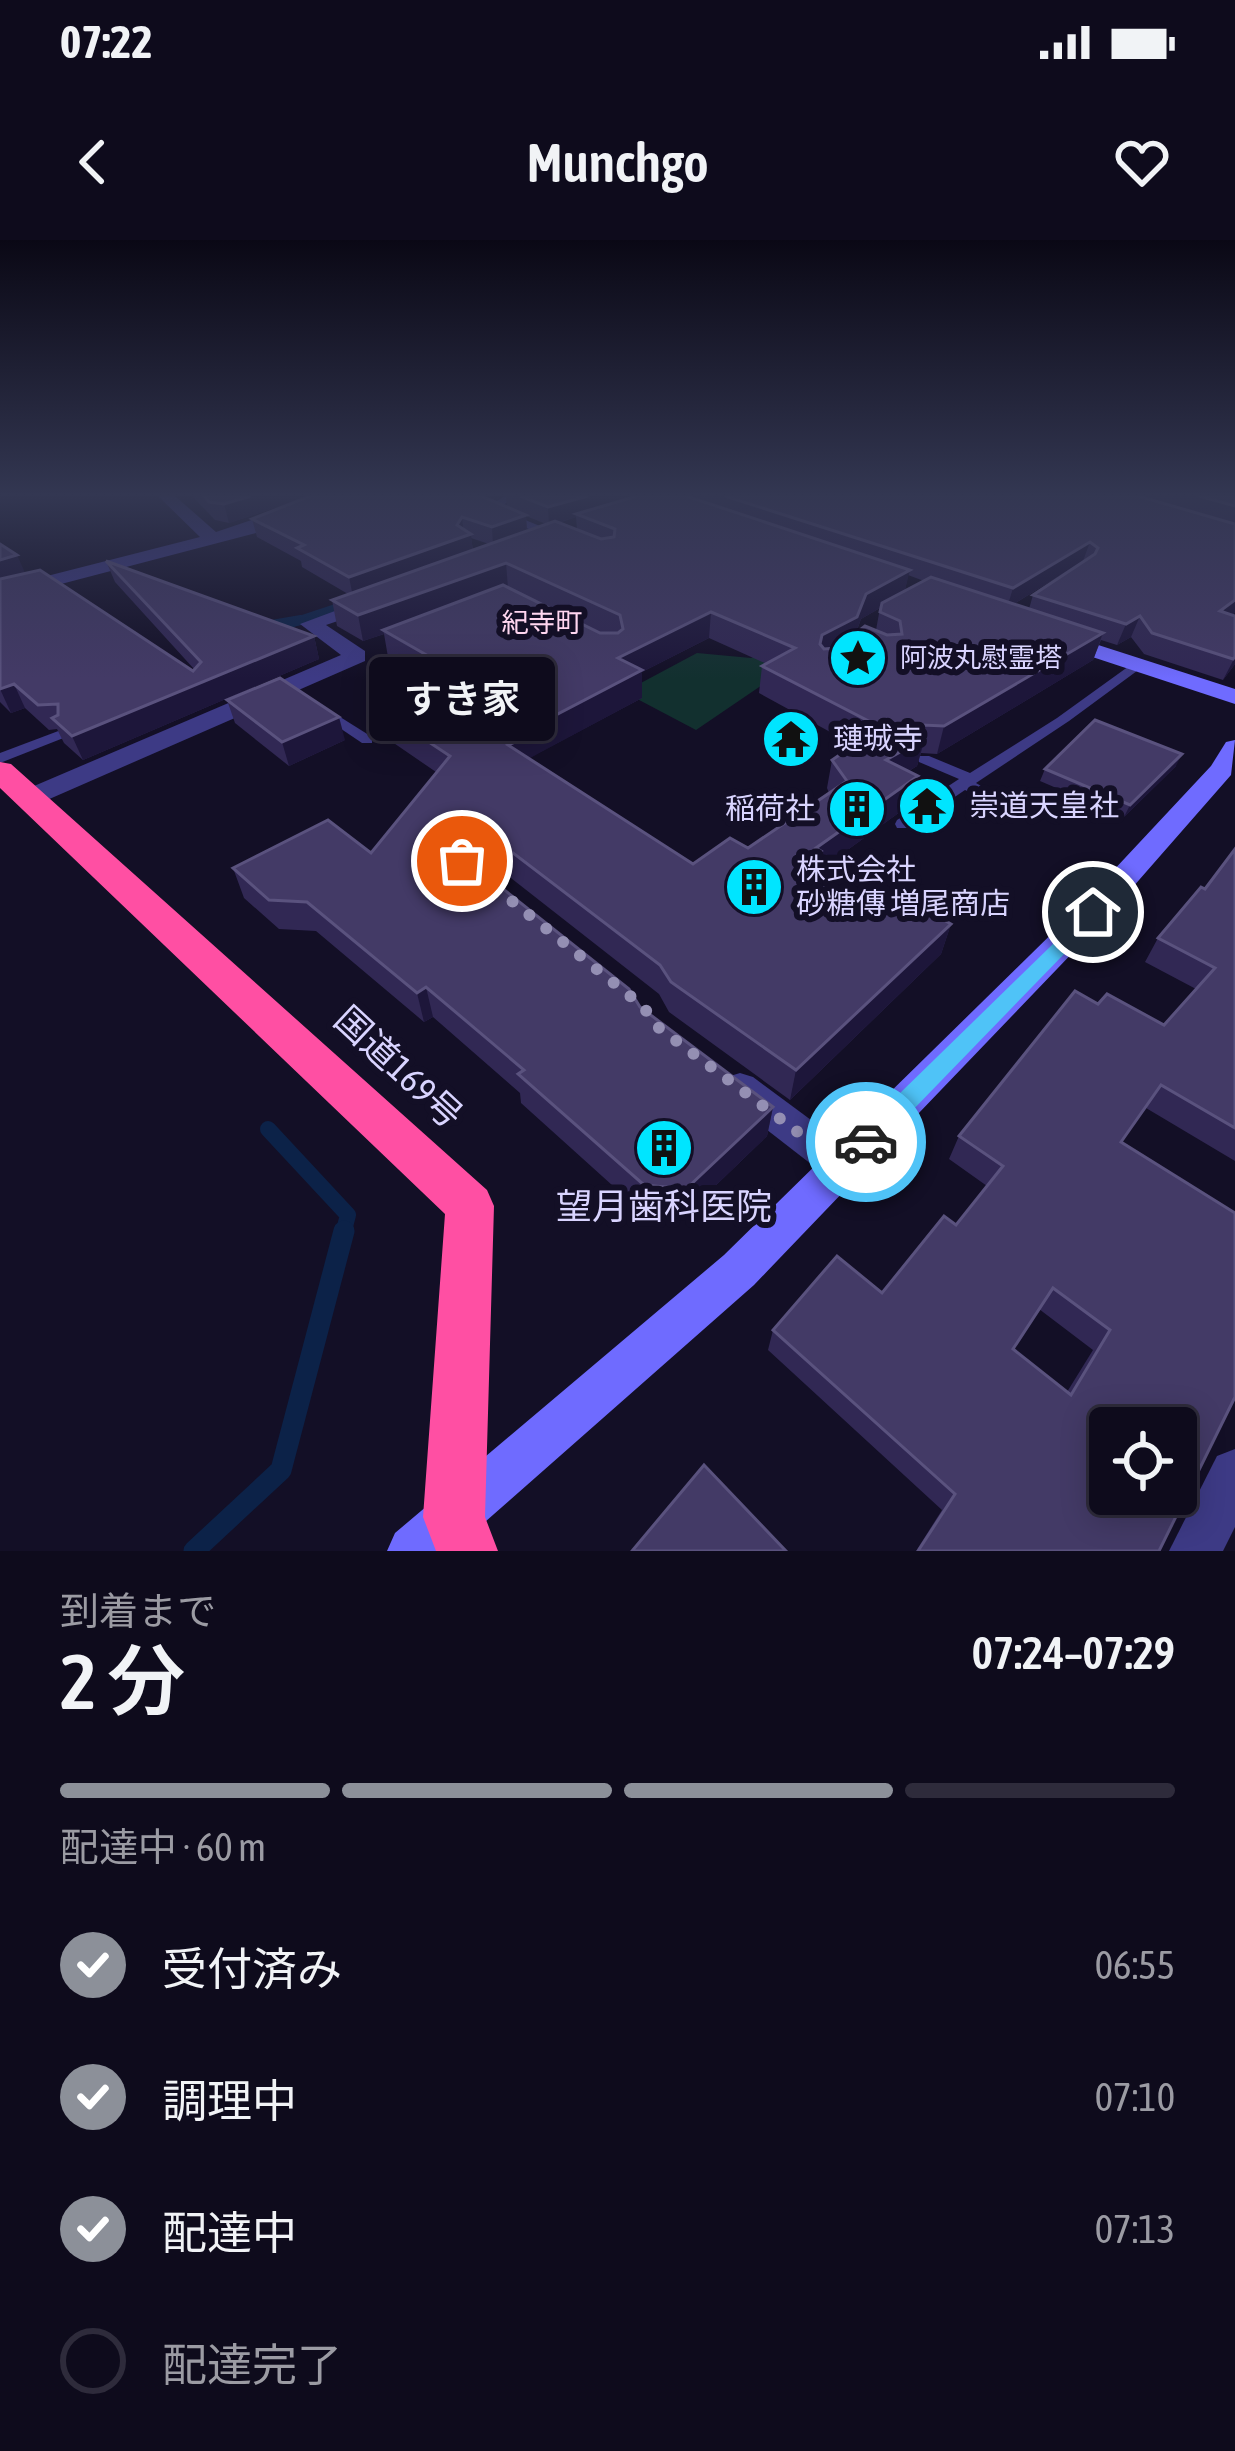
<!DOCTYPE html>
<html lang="ja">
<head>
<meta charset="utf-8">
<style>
  :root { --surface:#0e0b1c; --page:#1c1929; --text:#f1f3f6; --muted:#9b9ba3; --line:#2e2b3b; --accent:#8c9099 }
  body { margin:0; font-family:"Asap Condensed","Noto Sans JP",sans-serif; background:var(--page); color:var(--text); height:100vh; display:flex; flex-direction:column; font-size:45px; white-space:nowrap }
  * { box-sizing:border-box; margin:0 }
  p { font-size:39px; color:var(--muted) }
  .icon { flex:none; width:66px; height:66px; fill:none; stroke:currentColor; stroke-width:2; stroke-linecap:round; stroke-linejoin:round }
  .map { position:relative; height:1311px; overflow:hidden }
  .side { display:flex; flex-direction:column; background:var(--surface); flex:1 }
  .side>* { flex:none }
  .fabs { position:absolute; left:1089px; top:1167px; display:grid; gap:24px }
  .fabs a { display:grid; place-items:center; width:108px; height:108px; border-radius:12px; background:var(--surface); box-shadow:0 6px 30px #0003,0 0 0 3px var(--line); font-size:60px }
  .pin { position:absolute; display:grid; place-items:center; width:102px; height:102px; color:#fff; margin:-51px; border:6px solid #fff; border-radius:50%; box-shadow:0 3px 12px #0007 }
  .courier { position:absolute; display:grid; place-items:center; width:120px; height:120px; margin:-60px; border:9px solid #4fc3f7; border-radius:50%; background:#fff; color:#222; box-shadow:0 3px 15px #0007 }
  .bubble { position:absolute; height:84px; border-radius:12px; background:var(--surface); box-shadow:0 6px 30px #0003,0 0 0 3px var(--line); font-size:39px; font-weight:600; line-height:84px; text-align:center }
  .head em { font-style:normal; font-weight:600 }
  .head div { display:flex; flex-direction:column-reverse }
  .head { display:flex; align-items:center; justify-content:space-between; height:204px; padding:0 60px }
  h1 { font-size:78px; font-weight:600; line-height:90px }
  .bar { display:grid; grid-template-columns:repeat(4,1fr); gap:18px 12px; align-content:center; height:144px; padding:0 60px }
  .bar i { height:15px; border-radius:9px; background:var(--line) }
  .bar .active { background:var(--accent) }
  .bar p { grid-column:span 4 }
  ol { padding:0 60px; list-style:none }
  li { display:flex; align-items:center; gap:36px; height:132px }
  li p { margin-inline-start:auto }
  li .icon { padding:12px; border-radius:50%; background:var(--accent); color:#fff; stroke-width:4 }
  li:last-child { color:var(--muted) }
  li i { width:66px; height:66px; border:6px solid var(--line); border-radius:50% }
  .status { display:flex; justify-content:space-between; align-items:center; height:84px; padding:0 60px; background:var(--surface); direction:ltr }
  .status svg { height:33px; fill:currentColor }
  header { display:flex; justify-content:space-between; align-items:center; height:156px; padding:0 60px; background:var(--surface); font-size:54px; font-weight:600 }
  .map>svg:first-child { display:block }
  .green { fill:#12302f }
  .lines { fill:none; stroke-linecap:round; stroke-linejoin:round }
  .stream-far3 { stroke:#0c2248; stroke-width:9 }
  .stream-far2 { stroke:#0c2248; stroke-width:10 }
  .stream-far1 { stroke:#0c2248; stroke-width:16 }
  .stream { stroke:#0c2248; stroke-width:21 }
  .lane { fill:#3d3a85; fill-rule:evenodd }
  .street { fill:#3d3a85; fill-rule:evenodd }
  .secondary { fill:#6f6bff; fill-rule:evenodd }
  .highway { fill:#ff4fa3; fill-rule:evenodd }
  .wall { fill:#312854; fill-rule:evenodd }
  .shaded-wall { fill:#1d163a }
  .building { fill:#433a66; stroke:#5a527e; stroke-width:3; fill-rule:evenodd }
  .route { fill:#4fc3f7 }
  .done { stroke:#948fb3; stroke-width:12; stroke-dasharray:0 21.6 }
  .labels { text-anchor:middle; stroke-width:12; stroke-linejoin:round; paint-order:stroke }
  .far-neighbourhood-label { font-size:27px; fill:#ffd6f0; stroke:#130f26 }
  .far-poi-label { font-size:27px; fill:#d9d4ff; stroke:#130f26; text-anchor:start }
  .poi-label { font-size:30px; fill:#d9d4ff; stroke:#130f26; text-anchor:start }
  .near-street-label { font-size:36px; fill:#d9d4ff; stroke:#130f26 }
  .near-poi-label { font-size:36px; fill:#d9d4ff; stroke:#130f26 }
</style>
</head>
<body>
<div class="status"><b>07:22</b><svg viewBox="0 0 49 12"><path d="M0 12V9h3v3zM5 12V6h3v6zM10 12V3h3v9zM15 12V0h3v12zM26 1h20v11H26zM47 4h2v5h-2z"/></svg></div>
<header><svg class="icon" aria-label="back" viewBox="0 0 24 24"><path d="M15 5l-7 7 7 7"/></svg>Munchgo<svg class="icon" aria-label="heart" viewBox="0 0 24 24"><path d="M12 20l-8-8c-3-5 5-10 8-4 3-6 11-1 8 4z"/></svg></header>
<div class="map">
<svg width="1235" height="1311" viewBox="0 0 1235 1311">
  <rect width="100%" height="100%" fill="#130f26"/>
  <polygon class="green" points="817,387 774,437 696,490 624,452 697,413 751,418"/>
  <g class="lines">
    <polyline class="stream-far3" points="292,383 349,364"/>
    <polyline class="stream-far2" points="266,386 301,380"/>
    <polyline class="stream-far1" points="268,889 348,975 343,994"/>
    <polyline class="stream" points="194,1311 281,1230 344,991"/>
    <g class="lane">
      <polygon points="505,256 513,258 498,269 562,295 562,299 554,299 486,272 486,268"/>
      <polygon points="1136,421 1141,422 1141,428 1069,481 976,543 995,554 993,557 981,557 965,550 909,588 897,588 895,584 897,580 959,539 919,522 919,516 929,516 970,533 1057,478"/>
      <polygon points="321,465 372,497 372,503 362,503 316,472 314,469"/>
      <polygon points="61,490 66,491 66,497 0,523 0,513"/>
    </g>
    <g class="street">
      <polygon points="158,256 175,256 216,292 323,256 345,256 260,292 0,360 0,348 200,297"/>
      <polygon points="375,356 382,358 382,366 326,385 365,411 365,421 38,564 20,564 16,558 20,552 341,415 300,384"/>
      <polygon points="740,833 753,837 857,914 863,926 857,938 843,943 829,938 727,859 722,848 727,837"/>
      <polygon points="1235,1209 1235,1287 1223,1311 1169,1311 1217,1216"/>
    </g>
    <g class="secondary">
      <polygon points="1061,393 1235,449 1235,464 1053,404 1050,399"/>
      <polygon points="1235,500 1231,535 1104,680 754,1045 452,1311 387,1311 395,1293 724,1015 1082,664 1211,526 1226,502"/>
    </g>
    <polygon class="highway" points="0,522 11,524 487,950 494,966 485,1277 498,1311 436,1311 423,1277 445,974 0,548"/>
  </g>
  <g class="wall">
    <polygon points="192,256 310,256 229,283 215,280"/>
    <path d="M506 256H1235V372L1232 375 1235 376V424L1223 440 1144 414 1131 397 1117 405 1101 400 1093 420 937 514 921 513 917 526 909 531 911 564 817 632 815 641 880 678 951 684 941 714 790 860 669 772 659 754 475 610 456 611 640 767 773 867 767 896 683 977 643 973 521 863 520 853 433 777 424 782 316 691 279 689 244 658 233 628 371 613 436 532 385 497 379 469 434 444 388 417 384 394 363 401 337 386 332 360 348 354 302 327 301 321 257 297 252 279 490 260 507 267ZM526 276 546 284 527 291ZM576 277 577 290 558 283ZM471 298 489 304 473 310ZM1083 321 1033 355 1029 369 1014 364ZM908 335 924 341 905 350ZM880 368 876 390 856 393 861 379ZM709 398 767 424 762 426 759 453 854 505 832 520 827 548 829 553 748 608 693 624 529 518 642 458V432Z"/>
    <polygon points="0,304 25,333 193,431 194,429 115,342 106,321 314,396 319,419 83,520 64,503 57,489 49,490 25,468 11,473 0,462"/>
    <polygon points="227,460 345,500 289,526 235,483"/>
    <polygon points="1176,526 1124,577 1040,541 1045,529"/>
    <path d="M1235 609V921L1146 868 1121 903 1159 1311H916L942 1270 768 1110 773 1090 882 1053 956 985 987 946 949 919 959 896 1098 764 1164 785 1196 749 1145 722 1158 698 1205 649ZM1039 1069 1093 1110 1067 1152 1013 1109Z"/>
  </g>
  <g class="shaded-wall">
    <polygon points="251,256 310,256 229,283 224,264"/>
    <polygon points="588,256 633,256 633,261 576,274 576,277 549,285 548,267"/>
    <polygon points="526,275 527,293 493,306 492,287"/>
    <polygon points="462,277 464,296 471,294 473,313 353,357 349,337 457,285"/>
    <polygon points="1090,302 1083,321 1007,368 1013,348"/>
    <polygon points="17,315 27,337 0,344 0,320"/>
    <polygon points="506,323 508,348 383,390 384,394 363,401 358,375"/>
    <polygon points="910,330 904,354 861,379 852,403 818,421 822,395 866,354"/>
    <polygon points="1235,360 1235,372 1210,392 1220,371"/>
    <polygon points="711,372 709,398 642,432 642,458 517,525 508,505 510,499 618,418"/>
    <polygon points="1140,376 1131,397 1117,405 1126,384"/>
    <polygon points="1103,393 1093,420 937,514 944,486"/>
    <polygon points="314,396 319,419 83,520 72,496"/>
    <polygon points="1235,417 1235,424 1223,440"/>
    <polygon points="14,444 25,468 11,473 0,449"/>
    <polygon points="339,477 345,500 289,526 282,502"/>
    <polygon points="925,498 917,526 879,549 886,520"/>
    <polygon points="1182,514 1176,526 1124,577 1130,565"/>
    <polygon points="918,536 911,564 817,632 816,640 796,629 816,608"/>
    <polygon points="443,583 448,612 439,594"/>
    <polygon points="951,684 941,714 790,860 796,830"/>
    <polygon points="426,747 433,777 424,782 417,753"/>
    <polygon points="773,867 767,896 683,977 686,949"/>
  </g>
  <g class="building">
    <polygon points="204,256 251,256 224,264 209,262"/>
    <polygon points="310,256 481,256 526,275 492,287 462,277 457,285 471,294 349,337 297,308 304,305 252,279"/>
    <polygon points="520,256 588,256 548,267"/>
    <path d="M637 256H686L910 330 866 354 857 377 822 395 820 404 824 409 837 408 865 386 887 395 902 394 900 381 880 372 882 363 931 337 1103 393 944 486 923 485 925 498 886 520 918 536 816 608 821 611 796 629 880 678 903 657 951 684 796 830 671 742 660 725 471 581 443 583 439 594 444 602 629 749 640 767 773 867 686 949 644 945 518 834 524 830 426 747 417 753 307 662 269 660 233 628 328 580 371 613 450 516 379 469 458 433 383 390 503 345 600 393H618L623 389 620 375 506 323 358 375 332 360 555 281 601 299 614 297 615 289 576 274ZM711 372 795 408 762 426 880 487 832 520 847 541 748 608 730 598 693 624 508 505 515 502 510 499 642 430 618 418Z"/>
    <polygon points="725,256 1138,256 1235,284 1235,360 1220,371 1235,376 1235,417 1233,419 1152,393 1140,376 1126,384 1033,355 1095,314 1098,308 1090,302 1013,348"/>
    <polygon points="1199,256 1235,256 1235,266"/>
    <polygon points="0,304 17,315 0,320"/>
    <polygon points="106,321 314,396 72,496 52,478 58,475 58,464 38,465 14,444 0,449 0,339 40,330 193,431 201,422"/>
    <polygon points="280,438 339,477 282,502 227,460"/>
    <polygon points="1095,480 1182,514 1130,565 1045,529"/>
    <path d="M1235 609V888L1161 845 1121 902 1235 973V1157L1159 1311H918L955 1254 773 1090 837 1016 882 1053 944 976 956 985 1003 926 959 896 1075 751 1098 764 1107 754 1164 785 1215 728 1158 698 1201 647 1205 649ZM1053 1048 1110 1090 1071 1155 1013 1109ZM1110 1188H1176V1254H1110Z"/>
    <polygon points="704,1225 786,1311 632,1311"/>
  </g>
  <linearGradient id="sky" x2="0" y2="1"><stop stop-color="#0a0815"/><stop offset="0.58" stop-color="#333752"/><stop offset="1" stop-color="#333752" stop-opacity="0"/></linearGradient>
  <rect width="1235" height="439" fill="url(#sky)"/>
  <polygon class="route" points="1093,665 1100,667 1100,677 875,909 858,909 854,902 858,894"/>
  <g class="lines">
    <polyline class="done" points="462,621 644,767 654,784 843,926 866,902"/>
  </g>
  <defs>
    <g id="sight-disc" transform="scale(3)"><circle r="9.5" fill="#00e5ff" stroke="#130f26"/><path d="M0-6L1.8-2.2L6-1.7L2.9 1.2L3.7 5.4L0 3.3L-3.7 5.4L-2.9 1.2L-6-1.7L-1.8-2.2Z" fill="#111"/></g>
    <g id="temple-disc" transform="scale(3)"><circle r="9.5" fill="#00e5ff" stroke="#130f26"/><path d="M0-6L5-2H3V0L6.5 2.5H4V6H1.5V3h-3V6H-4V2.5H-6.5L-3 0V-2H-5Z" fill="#111"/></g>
    <g id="building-disc" transform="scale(3)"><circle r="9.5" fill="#00e5ff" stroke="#130f26"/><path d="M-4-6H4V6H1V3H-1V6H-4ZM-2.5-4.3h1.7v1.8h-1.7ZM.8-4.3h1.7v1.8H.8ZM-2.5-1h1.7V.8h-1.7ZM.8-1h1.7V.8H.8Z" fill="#111"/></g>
  </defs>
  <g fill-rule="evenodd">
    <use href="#sight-disc" x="858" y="418"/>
    <use href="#temple-disc" x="791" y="499"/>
    <use href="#temple-disc" x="927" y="566"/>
    <use href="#building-disc" x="857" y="569"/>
    <use href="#building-disc" x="754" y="647"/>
    <use href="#building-disc" x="664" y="908"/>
  </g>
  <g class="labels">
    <g class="far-neighbourhood-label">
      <text x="542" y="392">紀寺町</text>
    </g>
    <g class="far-poi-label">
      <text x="900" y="427">阿波丸慰霊塔</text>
    </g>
    <g class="poi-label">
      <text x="833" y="509">璉珹寺</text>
      <text x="969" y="576">崇道天皇社</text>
      <text x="815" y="579" text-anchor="end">稲荷社</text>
      <text x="796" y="640">株式会社<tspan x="796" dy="34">砂糖傳 増尾商店</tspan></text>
    </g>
    <g class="near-street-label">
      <text transform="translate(399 827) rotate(43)" y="13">国道169号</text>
    </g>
    <g class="near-poi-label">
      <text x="664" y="979">望月歯科医院</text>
    </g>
  </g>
</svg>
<div class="fabs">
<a><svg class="icon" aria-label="locate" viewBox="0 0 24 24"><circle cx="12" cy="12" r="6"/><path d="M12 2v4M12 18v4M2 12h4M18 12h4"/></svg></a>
</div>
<div class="pin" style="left:462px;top:621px;background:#ea580c"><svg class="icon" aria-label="bag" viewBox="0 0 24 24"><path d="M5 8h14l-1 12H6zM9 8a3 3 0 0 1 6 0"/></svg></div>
<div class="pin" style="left:1093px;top:672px;background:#1f2937"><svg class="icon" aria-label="home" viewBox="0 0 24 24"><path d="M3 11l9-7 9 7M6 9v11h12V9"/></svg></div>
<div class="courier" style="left:866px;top:902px"><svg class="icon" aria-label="car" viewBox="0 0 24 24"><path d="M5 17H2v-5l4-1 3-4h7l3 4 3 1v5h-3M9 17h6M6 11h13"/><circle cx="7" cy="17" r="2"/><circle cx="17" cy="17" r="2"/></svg></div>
<div class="bubble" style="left:369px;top:417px;width:186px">すき家</div>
</div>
<section class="side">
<div class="head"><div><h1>2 分</h1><p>到着まで</p></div><em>07:24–07:29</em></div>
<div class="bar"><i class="active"></i><i class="active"></i><i class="active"></i><i></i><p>配達中 · 60 m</p></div>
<ol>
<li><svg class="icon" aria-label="check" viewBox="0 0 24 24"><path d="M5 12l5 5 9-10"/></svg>受付済み<p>06:55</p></li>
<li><svg class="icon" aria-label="check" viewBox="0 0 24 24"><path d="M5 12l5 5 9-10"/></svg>調理中<p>07:10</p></li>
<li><svg class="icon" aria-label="check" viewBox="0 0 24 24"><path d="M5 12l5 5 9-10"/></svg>配達中<p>07:13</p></li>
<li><i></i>配達完了</li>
</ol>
</section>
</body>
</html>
